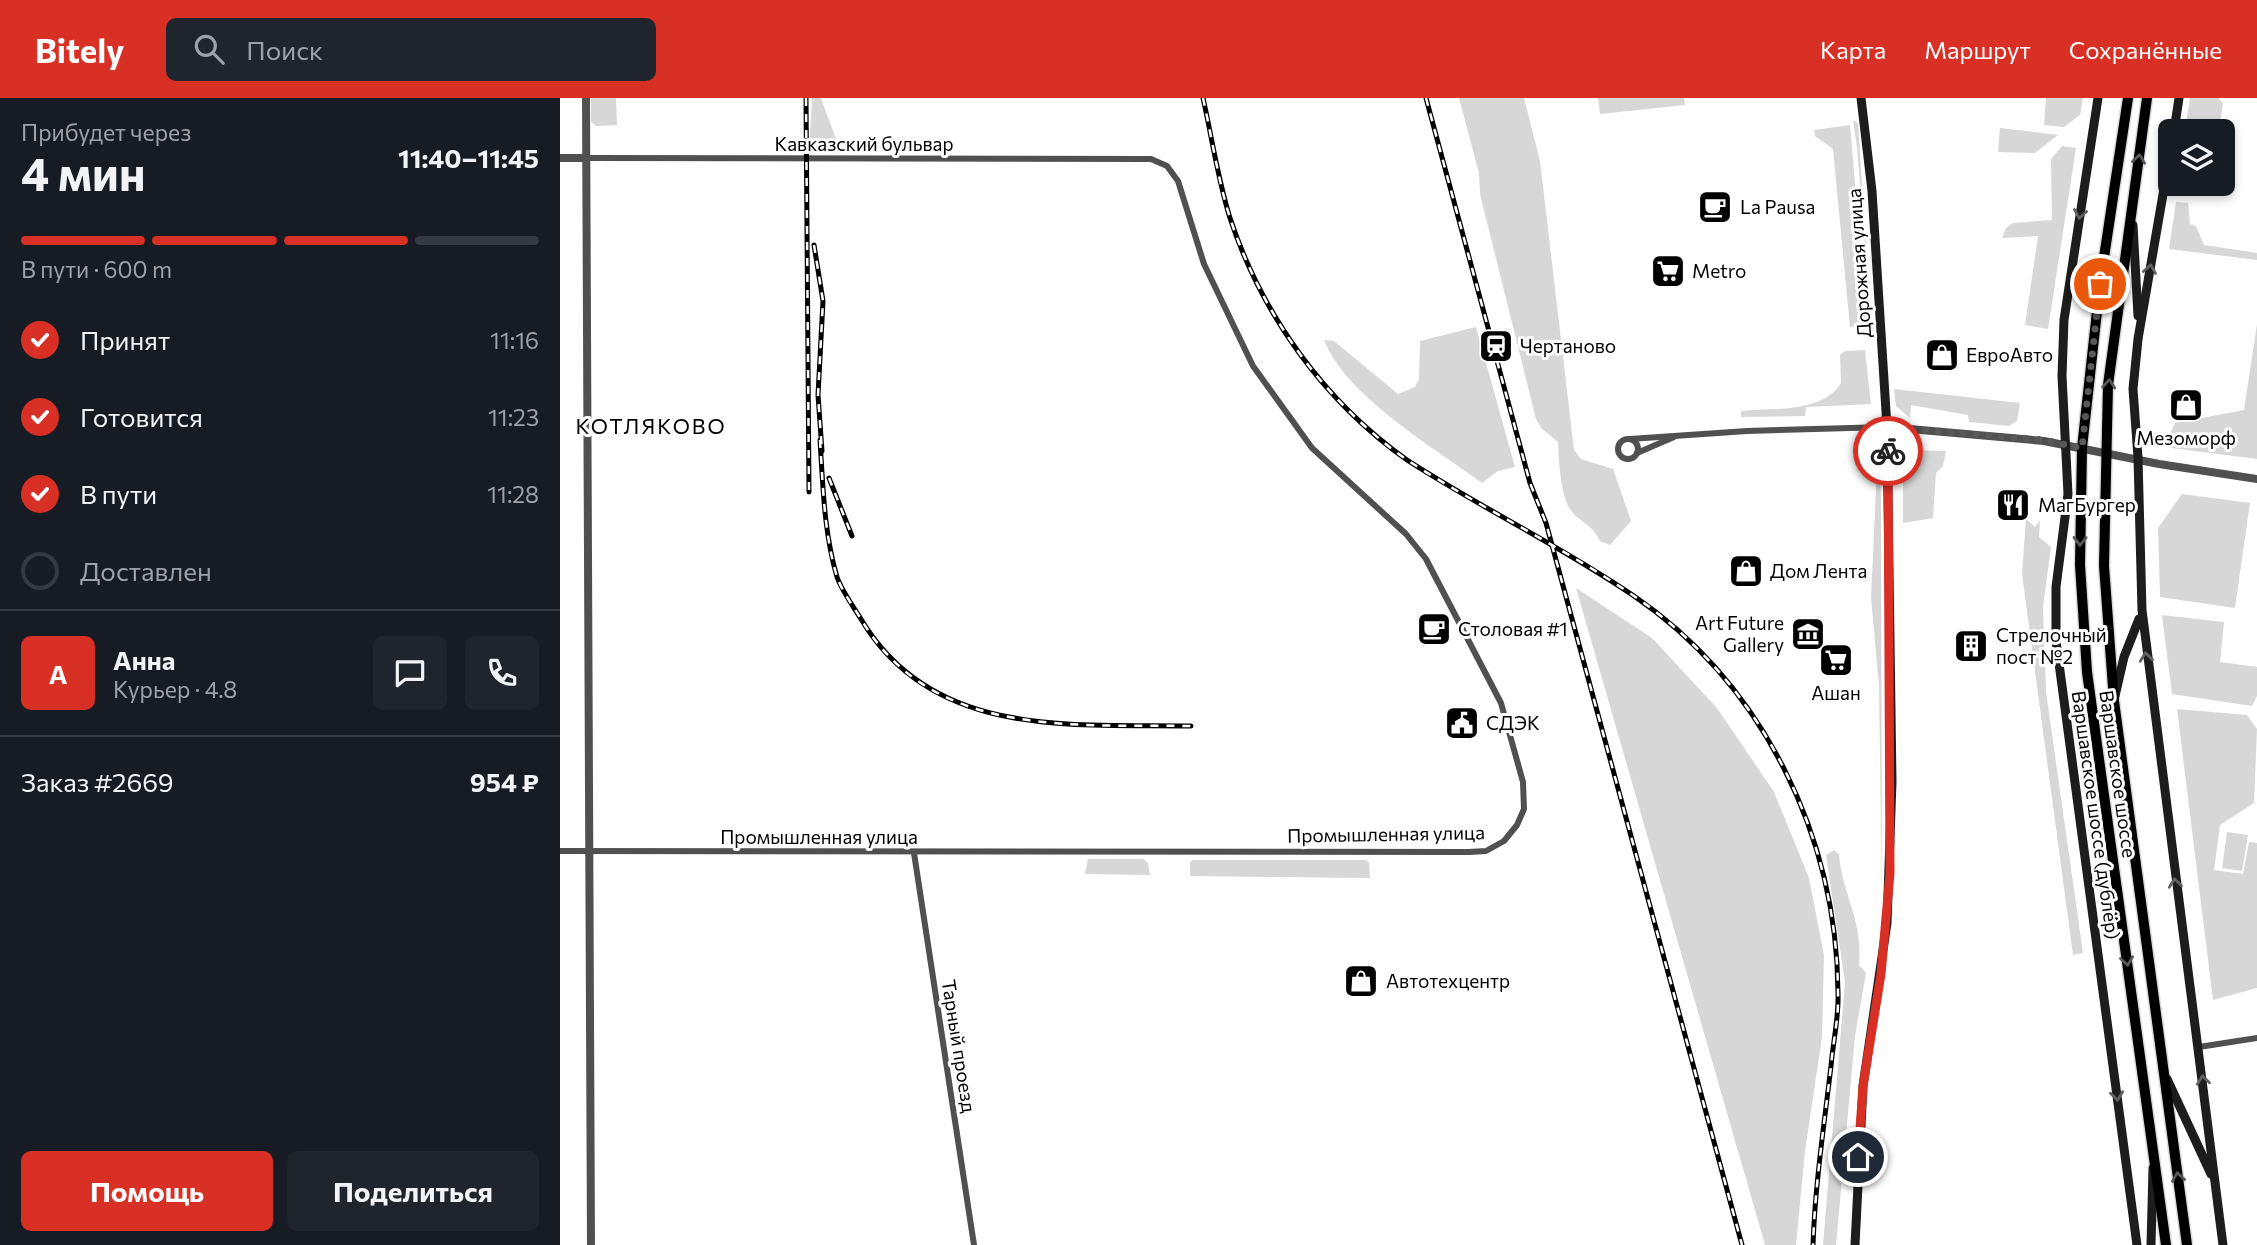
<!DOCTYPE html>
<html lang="ru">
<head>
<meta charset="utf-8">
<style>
  :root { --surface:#171b24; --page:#20242c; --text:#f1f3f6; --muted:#9ea1a6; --line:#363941; --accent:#d93025 }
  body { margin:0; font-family:Commissioner,sans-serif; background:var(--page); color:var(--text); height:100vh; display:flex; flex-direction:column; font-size:26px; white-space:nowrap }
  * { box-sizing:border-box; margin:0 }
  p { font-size:23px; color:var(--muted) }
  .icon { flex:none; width:38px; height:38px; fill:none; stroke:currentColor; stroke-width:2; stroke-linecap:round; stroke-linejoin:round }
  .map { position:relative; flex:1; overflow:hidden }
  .details { display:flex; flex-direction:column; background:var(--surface); width:560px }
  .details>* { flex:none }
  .controls { position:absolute; left:1598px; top:21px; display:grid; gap:14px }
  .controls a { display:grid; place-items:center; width:77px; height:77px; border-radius:10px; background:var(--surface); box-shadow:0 4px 10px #0003; font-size:35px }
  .pin { position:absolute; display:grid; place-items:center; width:60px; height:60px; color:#fff; margin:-30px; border:4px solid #fff; border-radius:50%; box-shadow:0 2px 7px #0007 }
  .courier { position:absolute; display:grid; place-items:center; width:70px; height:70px; margin:-35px; border:5px solid #d93025; border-radius:50%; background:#fff; color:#222; box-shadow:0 2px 9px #0007 }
  .headline em { font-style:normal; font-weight:700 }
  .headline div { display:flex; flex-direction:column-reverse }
  .headline { display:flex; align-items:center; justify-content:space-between; height:119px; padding:0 21px }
  h1 { font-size:46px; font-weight:700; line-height:52px }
  .bar { display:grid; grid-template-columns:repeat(4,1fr); gap:10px 7px; align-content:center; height:84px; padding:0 21px }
  .bar i { height:9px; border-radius:5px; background:var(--line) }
  .bar .on { background:var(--accent) }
  .bar p { grid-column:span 4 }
  .line { display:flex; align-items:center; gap:18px; padding:0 21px; border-top:2px solid var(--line) }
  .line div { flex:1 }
  .round { display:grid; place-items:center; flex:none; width:74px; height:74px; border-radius:10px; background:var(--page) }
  ol { padding:0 21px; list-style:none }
  li { display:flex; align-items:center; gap:21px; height:77px }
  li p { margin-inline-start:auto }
  li .icon { padding:7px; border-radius:50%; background:var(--accent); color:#fff; stroke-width:4 }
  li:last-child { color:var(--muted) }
  li i { width:38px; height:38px; border:4px solid var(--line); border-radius:50% }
  .action { display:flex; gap:14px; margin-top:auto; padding:14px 21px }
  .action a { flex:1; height:80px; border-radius:10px; background:var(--accent); color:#fff; font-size:28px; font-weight:700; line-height:80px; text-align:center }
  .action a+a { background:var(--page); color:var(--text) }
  header { display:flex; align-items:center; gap:42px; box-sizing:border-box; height:98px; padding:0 35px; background:var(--accent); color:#fff }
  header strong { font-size:33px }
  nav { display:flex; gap:38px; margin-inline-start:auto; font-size:24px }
  .search { width:490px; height:63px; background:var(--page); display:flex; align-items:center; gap:18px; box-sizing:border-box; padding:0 24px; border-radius:10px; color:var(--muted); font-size:26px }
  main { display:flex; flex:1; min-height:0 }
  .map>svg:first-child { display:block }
  .green { fill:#d7d7d7 }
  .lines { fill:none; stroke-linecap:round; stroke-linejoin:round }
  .primary-casing { stroke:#dbdbdb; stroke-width:13 }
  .minor { stroke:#505050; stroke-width:6 }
  .tertiary { stroke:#505050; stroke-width:8 }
  .secondary { stroke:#1d1d1d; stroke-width:9 }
  .primary { stroke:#000; stroke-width:10 }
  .rail-casing { stroke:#000; stroke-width:5 }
  .rail { stroke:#fff; stroke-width:2.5; stroke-dasharray:8; stroke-linecap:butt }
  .oneway { stroke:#595959 }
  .oneway2 { stroke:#616161 }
  .done { stroke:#595959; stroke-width:7; stroke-dasharray:0 12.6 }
  .route { stroke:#d93025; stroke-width:9 }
  .labels { text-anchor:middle; stroke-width:6; stroke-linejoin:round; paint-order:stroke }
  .street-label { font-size:19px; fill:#000; stroke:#fff }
  .poi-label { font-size:19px; fill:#000; stroke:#fff; text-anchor:start }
  .neighbourhood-label { font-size:21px; letter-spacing:2px; fill:#000; stroke:#fff }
</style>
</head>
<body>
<header>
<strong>Bitely</strong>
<div class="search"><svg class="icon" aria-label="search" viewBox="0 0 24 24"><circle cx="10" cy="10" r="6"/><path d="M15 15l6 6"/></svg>Поиск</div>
<nav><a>Карта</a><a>Маршрут</a><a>Сохранённые</a></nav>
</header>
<main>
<section class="details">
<div class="headline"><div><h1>4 мин</h1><p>Прибудет через</p></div><em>11:40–11:45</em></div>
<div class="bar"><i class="on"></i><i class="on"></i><i class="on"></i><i></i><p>В пути · 600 m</p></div>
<ol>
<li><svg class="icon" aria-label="check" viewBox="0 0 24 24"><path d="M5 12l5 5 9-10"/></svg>Принят<p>11:16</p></li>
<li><svg class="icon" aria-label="check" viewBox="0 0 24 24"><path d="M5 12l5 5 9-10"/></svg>Готовится<p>11:23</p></li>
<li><svg class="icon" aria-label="check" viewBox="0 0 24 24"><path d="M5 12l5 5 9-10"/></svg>В пути<p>11:28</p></li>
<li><i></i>Доставлен</li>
</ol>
<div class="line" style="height:126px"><b class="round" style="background:var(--accent);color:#fff">А</b><div><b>Анна</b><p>Курьер · 4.8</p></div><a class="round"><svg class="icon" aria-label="chat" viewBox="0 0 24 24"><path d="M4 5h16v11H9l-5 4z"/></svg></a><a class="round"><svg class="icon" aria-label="phone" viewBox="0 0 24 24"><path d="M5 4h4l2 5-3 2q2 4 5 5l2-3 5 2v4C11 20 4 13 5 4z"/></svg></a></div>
<div class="line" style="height:91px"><div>Заказ #2669</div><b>954 ₽</b></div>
<div class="action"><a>Помощь</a><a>Поделиться</a></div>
</section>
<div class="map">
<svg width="1697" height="1147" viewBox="0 0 1697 1147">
  <rect width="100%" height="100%" fill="#fff"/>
  <g class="green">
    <polygon points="31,0 56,0 57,27 36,28 31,24"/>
    <polygon points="252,0 261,0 281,55 249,55"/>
    <path d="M899 0H964L980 63 1014 352 1021 361 1053 371 1071 423 1050 447 1040 443C1034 430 1027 427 1017 419 1000 407 999 364 998 344L981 330 976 321 920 96 919 75Z"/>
    <polygon points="1038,0 1124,0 1125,7 1040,16"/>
    <polygon points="1486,0 1523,0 1520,17 1504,29 1484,27"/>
    <polygon points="1630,0 1658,0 1663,5 1659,33 1625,33"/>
    <polygon points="1293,22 1298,25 1311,226 1297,49"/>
    <polygon points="1290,27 1307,227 1290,229 1273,51 1255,38 1254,32"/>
    <polygon points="1440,30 1498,37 1475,55 1438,54"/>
    <polygon points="1502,48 1516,50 1488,231 1465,227 1478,138 1442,140 1446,130 1453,125 1492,122 1491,61"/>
    <polygon points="1616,104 1628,105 1630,126 1636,128 1644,147 1697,155 1697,162 1609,151"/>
    <polygon points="1697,226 1697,361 1604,349 1615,325 1684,312"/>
    <path d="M916 229 955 369 938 373 922 385C873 349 786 298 764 242L774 243 838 296 855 289 859 281 860 243Z"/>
    <path d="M1305 252 1311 306 1246 309 1245 318 1181 319V313C1212 310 1263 315 1281 285L1280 257 1285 253Z"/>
    <polygon points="1334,291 1460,305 1457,323 1449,328 1409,324 1408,317 1351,307 1350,320 1336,308"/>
    <polygon points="1343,352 1386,353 1383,368 1376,375 1373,420 1343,425"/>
    <polygon points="1312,355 1319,356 1321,400 1322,800 1319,587 1311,500 1316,390"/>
    <polygon points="1622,396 1690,405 1675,510 1600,499 1598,430"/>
    <polygon points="1466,421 1475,429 1480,422 1479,439 1491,449 1483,509 1486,594 1523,855 1513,857 1462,476"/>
    <polygon points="1016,490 1092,540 1157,610 1214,694 1249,780 1264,857 1262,939 1245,1053 1236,1147 1205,1147"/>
    <polygon points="1602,517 1664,524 1660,564 1697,569 1697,598 1692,608 1612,596"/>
    <polygon points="1617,611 1687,617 1697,631 1694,705 1660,727 1654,772 1683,776 1689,744 1697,745 1697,890 1653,902"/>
    <polygon points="1667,734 1688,737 1682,773 1662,770"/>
    <path d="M1274 752 1279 756C1282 797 1303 820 1299 867L1306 875 1295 938 1276 1147H1263L1285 884 1266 757Z"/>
    <polygon points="528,761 583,761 588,765 590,777 525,776"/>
    <polygon points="633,762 805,762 809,764 810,780 630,778 630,764"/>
  </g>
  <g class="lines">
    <g class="primary-casing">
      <g id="primary">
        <polyline points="1568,0 1540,186 1522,350 1520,467 1527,574 1606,1147"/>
        <polyline points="1587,0 1548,287 1544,468 1554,603 1627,1147"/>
      </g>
    </g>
    <g class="minor">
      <circle cx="1068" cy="351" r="10"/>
      <polyline points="1070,341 1187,333 1327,329"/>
      <polyline points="1077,355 1114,339"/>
      <polyline points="0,753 909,754 926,753 944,743 957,727 964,711 963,684 941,605 866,461 846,436 752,350 693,268 644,166 618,83 607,68 591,61 27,60"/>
      <polyline points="354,755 414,1147"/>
      <polyline points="1639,949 1697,940"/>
    </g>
    <g class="tertiary">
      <polyline points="26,0 31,1147"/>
      <polyline points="0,60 27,60"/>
      <polyline points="1327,329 1484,343 1599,366 1697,381"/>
    </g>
    <g class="secondary">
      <polyline points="1538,0 1504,222 1502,278 1508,396 1496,489 1496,543 1577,1147"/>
      <polyline points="1614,33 1619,0"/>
      <polyline points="1610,56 1578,241 1573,291 1578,360 1582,512 1663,1147"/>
      <polyline points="1573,127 1578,218"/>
      <polyline points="1555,598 1564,559 1579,521"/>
      <polyline points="1607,981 1651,1076"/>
      <polyline points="1295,1147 1303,988 1327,825 1332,684 1327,329 1312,93 1301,0"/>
      <polyline points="1591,1147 1593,1070"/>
    </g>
    <use href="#primary" class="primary"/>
    <g class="rail-casing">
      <g id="rail">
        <polyline points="246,0 249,394"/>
        <path d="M643 0C652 40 658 82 670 120 702 217 764 303 847 362 921 410 1001 448 1074 498 1204 587 1277 739 1278 895 1279 919 1273 944 1271 968 1264 1028 1255 1087 1253 1147"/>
        <polyline points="866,0 970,385 986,425 1182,1147"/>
        <polyline points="254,147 263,203 258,297 262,353"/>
        <path d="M260 342C263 389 264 435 277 479 282 493 293 508 301 521 372 641 511 626 631 628"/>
        <polyline points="269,380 292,438"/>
      </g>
    </g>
    <use href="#rail" class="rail"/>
  </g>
  <defs><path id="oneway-chevron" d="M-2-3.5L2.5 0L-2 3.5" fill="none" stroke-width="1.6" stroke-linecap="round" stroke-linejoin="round" transform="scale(1.75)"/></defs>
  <g class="oneway">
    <use href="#oneway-chevron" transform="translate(1579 61) rotate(-82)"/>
    <use href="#oneway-chevron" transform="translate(1549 286) rotate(-85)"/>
    <use href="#oneway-chevron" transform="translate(1520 443) rotate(91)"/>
    <use href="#oneway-chevron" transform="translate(1567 863) rotate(82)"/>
    <use href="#oneway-chevron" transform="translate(1618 1079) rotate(-98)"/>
  </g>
  <g class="oneway2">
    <use href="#oneway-chevron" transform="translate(1520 116) rotate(99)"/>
    <use href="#oneway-chevron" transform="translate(1590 171) rotate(-81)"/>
    <use href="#oneway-chevron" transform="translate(1586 559) rotate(-97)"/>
    <use href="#oneway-chevron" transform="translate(1615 785) rotate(-97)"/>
    <use href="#oneway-chevron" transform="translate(1643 982) rotate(-97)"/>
    <use href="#oneway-chevron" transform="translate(1557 998) rotate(83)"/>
  </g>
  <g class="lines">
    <polyline class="done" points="1328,353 1327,329 1484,342 1522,350 1540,186"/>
    <polyline class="route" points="1298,1059 1303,988 1321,876 1330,775 1328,353"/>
  </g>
  <defs>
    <g id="cafe-square" transform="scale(1.75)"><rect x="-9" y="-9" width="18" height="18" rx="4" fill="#000" stroke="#fff"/><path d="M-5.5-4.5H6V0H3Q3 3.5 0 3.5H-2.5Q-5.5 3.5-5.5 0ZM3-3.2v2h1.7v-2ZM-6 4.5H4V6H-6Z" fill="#fff"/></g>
    <g id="supermarket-square" transform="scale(1.75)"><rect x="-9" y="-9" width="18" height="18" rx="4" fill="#000" stroke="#fff"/><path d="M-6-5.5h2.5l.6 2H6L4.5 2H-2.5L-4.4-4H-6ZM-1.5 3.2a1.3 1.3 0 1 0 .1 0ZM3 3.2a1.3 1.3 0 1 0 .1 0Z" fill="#fff"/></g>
    <g id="station-square" transform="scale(1.75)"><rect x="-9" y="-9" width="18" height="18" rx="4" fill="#000" stroke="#fff"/><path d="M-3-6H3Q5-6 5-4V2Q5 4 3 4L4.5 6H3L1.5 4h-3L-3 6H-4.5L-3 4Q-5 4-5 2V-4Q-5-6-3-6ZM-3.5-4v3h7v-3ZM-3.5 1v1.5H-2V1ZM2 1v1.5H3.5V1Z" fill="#fff"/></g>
    <g id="shop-square" transform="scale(1.75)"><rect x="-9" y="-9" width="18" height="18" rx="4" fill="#000" stroke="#fff"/><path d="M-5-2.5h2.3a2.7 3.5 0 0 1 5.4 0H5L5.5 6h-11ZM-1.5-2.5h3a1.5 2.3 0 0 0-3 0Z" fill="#fff"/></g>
    <g id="restaurant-square" transform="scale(1.75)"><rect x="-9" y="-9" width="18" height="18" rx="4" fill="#000" stroke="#fff"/><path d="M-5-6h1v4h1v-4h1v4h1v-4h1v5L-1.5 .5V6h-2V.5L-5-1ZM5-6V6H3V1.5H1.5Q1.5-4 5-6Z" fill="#fff"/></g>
    <g id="museum-square" transform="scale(1.75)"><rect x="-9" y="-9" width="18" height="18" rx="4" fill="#000" stroke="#fff"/><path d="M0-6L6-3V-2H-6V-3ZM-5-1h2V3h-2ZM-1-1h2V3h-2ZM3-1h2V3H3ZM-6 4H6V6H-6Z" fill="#fff"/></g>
    <g id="building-square" transform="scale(1.75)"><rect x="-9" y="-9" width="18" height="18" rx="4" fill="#000" stroke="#fff"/><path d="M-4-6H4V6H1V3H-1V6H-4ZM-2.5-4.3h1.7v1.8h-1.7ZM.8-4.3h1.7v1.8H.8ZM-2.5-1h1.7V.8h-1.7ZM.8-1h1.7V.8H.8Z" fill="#fff"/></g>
    <g id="civic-square" transform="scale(1.75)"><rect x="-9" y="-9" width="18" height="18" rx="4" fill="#000" stroke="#fff"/><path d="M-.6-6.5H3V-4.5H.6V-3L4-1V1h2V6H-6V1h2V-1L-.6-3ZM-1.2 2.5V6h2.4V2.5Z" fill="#fff"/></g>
  </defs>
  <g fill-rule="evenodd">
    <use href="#cafe-square" x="1155" y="109"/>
    <use href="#supermarket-square" x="1108" y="173"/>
    <use href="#station-square" x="936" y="248"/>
    <use href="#shop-square" x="1382" y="257"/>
    <use href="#shop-square" x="1626" y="307"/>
    <use href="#restaurant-square" x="1453" y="407"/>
    <use href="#shop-square" x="1186" y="473"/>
    <use href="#cafe-square" x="874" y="531"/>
    <use href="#museum-square" x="1248" y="536"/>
    <use href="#building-square" x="1411" y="548"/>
    <use href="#supermarket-square" x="1276" y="562"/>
    <use href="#civic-square" x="902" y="625"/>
    <use href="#shop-square" x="801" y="883"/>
  </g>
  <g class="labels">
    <g class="street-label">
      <text x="304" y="53">Кавказский бульвар</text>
      <text transform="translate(1299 165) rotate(-94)" y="7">Дорожная улица</text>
      <text transform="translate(1558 676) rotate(82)" y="7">Варшавское шоссе</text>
      <text transform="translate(1536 717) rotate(82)" y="7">Варшавское шоссе (дублёр)</text>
      <text transform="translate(826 736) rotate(-1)" y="7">Промышленная улица</text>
      <text x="259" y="746">Промышленная улица</text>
      <text transform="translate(399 948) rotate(81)" y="7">Тарный проезд</text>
    </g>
    <g class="poi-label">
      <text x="1180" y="116">La Pausa</text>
      <text x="1132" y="180">Metro</text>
      <text x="960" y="255">Чертаново</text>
      <text x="1406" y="264">ЕвроАвто</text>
      <text x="1626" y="347" text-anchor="middle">Мезоморф</text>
      <text x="1478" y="414">МагБургер</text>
      <text x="1210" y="480">Дом Лента</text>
      <text x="1224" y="532" text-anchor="end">Art Future<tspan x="1224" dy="22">Gallery</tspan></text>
      <text x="898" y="538">Столовая #1</text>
      <text x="1436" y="544">Стрелочный<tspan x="1436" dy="22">пост №2</tspan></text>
      <text x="1276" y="602" text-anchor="middle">Ашан</text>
      <text x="926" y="632">СДЭК</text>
      <text x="826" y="890">Автотехцентр</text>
    </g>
    <g class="neighbourhood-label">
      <text x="91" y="336">КОТЛЯКОВО</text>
    </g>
  </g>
</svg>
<div class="controls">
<a><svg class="icon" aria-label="layers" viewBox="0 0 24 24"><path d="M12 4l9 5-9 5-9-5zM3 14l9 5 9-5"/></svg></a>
</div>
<div class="pin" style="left:1540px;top:186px;background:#ea580c"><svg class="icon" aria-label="bag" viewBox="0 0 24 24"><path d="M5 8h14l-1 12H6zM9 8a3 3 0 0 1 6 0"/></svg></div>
<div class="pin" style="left:1298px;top:1059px;background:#1f2937"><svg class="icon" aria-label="home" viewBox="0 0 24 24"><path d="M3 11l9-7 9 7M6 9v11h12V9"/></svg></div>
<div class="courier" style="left:1328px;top:353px"><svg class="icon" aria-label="bike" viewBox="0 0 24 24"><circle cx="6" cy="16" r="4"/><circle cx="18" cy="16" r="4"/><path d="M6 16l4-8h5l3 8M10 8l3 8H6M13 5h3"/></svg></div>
</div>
</main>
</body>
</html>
